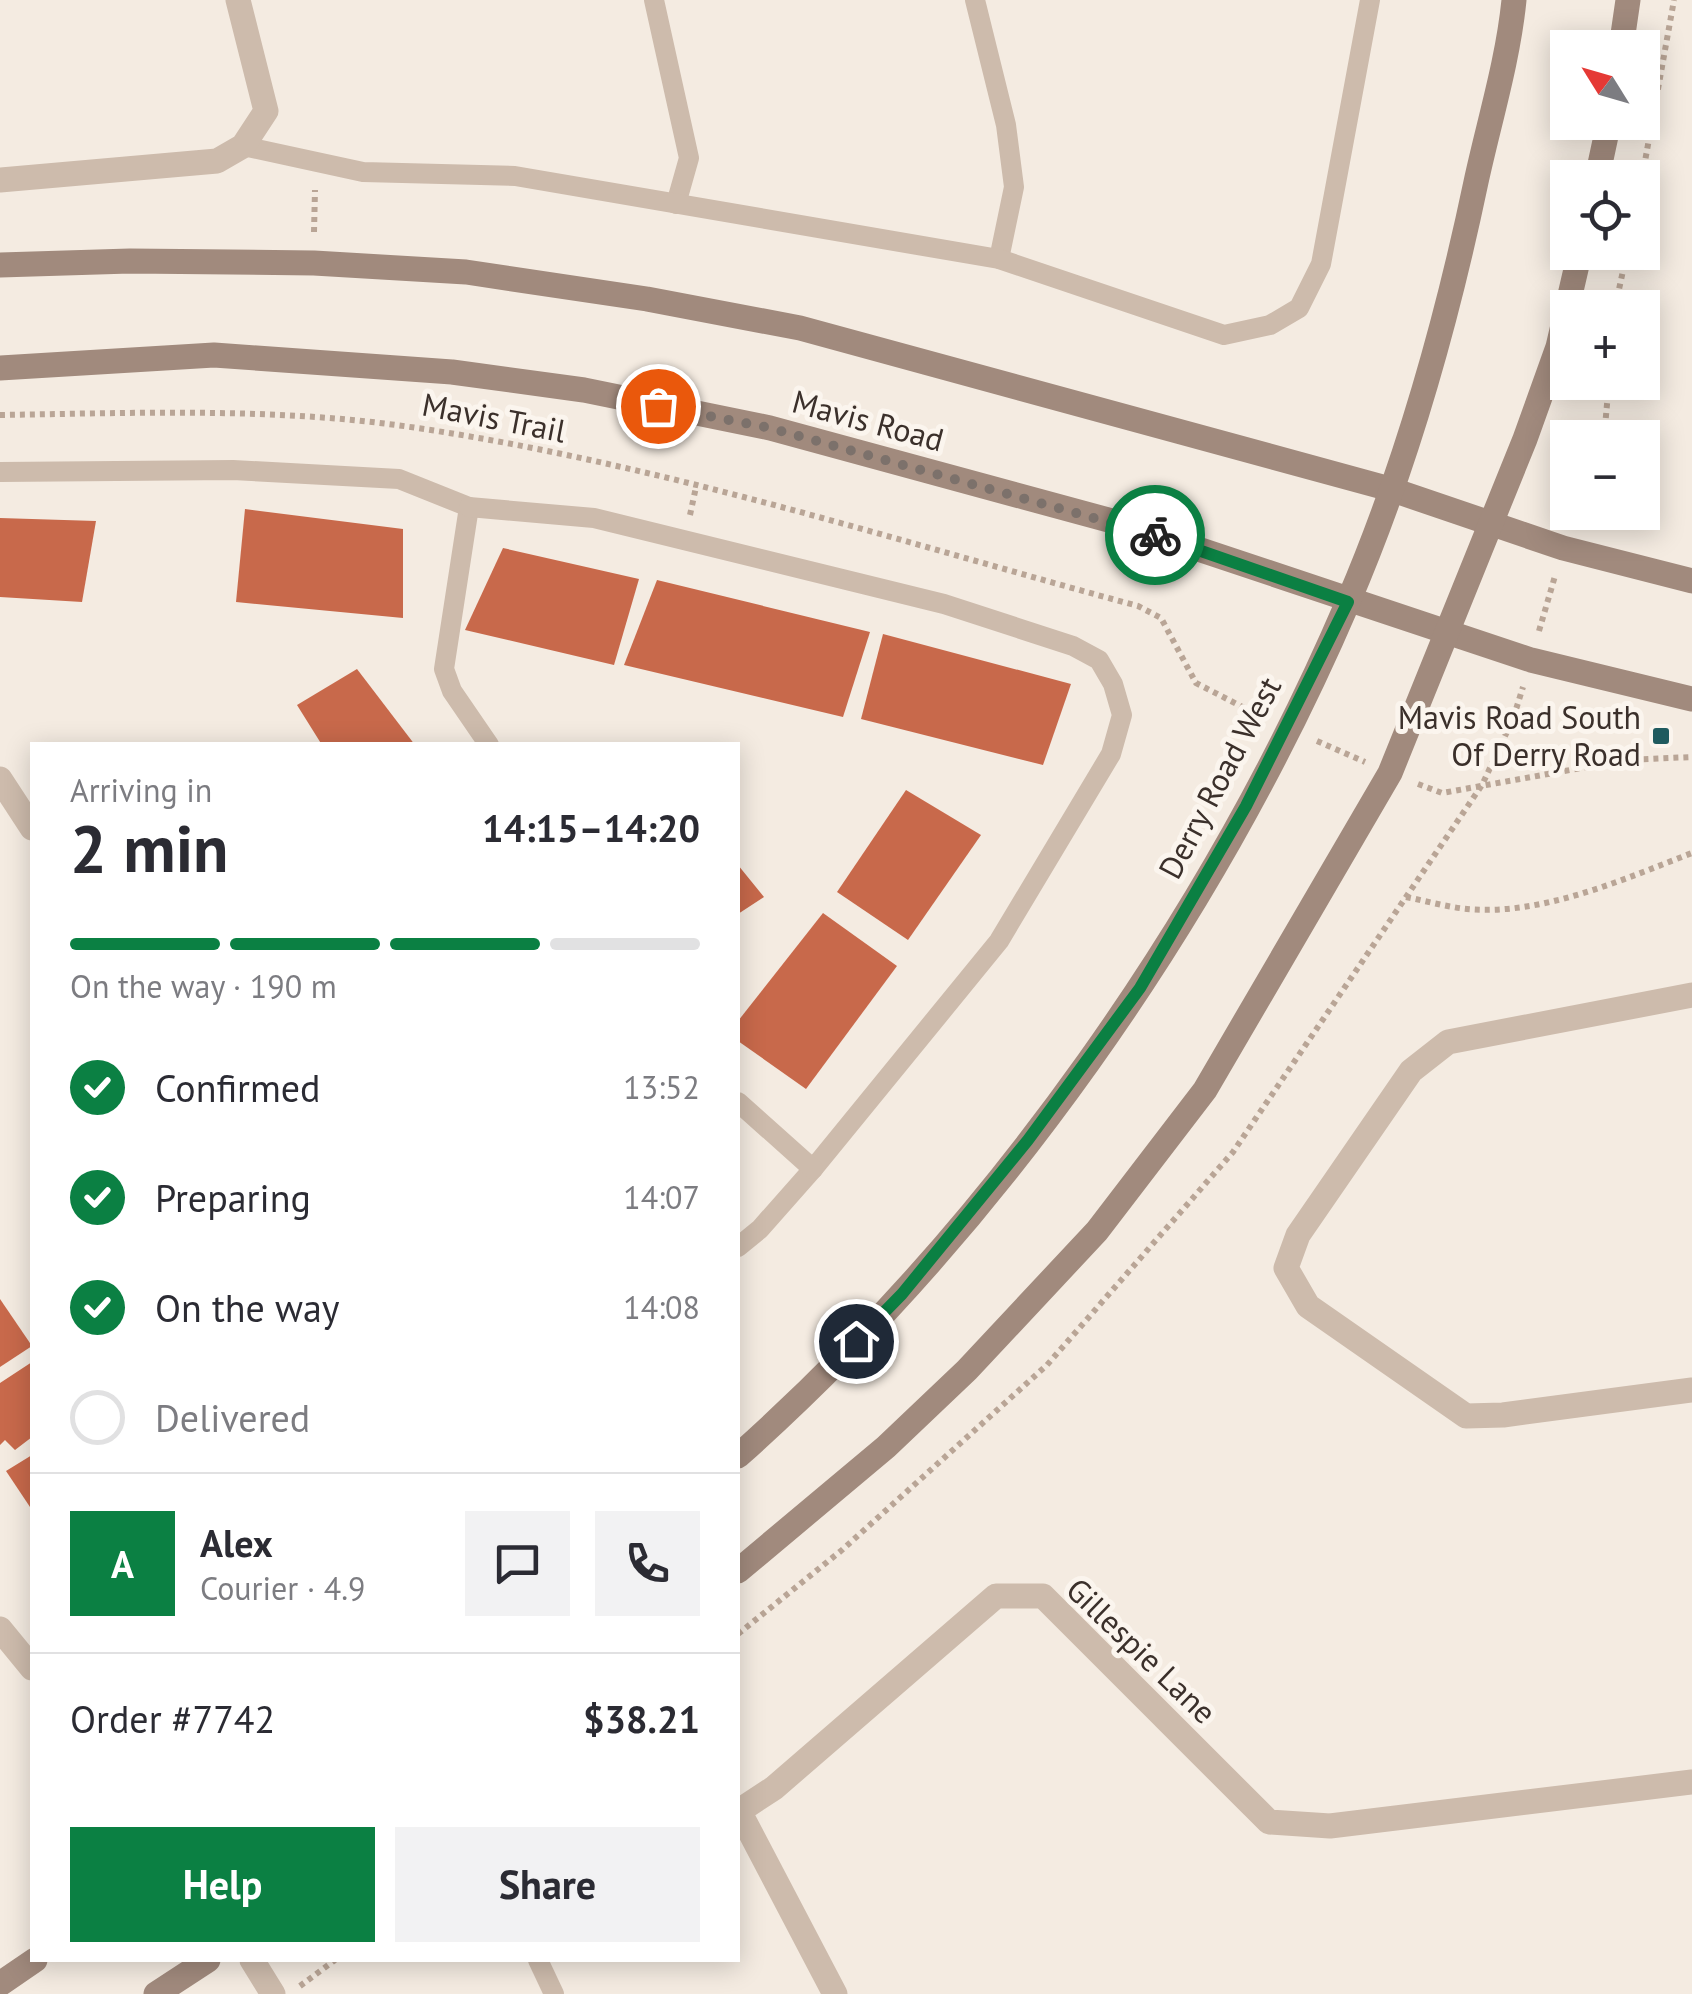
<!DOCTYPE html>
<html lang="en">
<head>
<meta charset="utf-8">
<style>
  :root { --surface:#fff; --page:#f2f2f3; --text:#2b2b33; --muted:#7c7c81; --line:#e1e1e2; --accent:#0b8043 }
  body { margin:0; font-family:"PT Sans",sans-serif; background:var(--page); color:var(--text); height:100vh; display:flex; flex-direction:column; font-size:38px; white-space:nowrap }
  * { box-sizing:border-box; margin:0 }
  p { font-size:32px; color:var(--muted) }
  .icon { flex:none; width:55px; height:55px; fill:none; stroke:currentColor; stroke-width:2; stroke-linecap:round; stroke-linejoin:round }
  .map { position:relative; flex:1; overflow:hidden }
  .side { position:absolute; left:30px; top:742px; width:710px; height:1220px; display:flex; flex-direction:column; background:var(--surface); border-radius:0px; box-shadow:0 5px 25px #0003 }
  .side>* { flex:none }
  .needle { width:65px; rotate:307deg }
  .buttons { position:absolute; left:1550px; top:30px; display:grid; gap:20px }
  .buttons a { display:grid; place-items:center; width:110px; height:110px; border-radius:0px; background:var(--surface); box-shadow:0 5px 25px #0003; font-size:50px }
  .pin { position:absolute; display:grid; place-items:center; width:85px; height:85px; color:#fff; margin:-42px; border:5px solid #fff; border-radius:50%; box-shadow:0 2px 10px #0007 }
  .courier { position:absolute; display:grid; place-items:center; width:100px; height:100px; margin:-50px; border:8px solid #0b8043; border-radius:50%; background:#fff; color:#222; box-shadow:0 2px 12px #0007 }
  .head em { font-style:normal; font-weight:600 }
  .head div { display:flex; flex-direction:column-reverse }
  .head { display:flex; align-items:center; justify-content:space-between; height:170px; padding:0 40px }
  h1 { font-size:65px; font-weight:600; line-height:75px }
  .bar { display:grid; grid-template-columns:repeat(4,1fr); gap:15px 10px; align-content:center; height:120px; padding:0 40px }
  .bar i { height:12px; border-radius:8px; background:var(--line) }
  .bar .selected { background:var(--accent) }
  .bar p { grid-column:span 4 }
  .line { display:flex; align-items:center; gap:25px; padding:0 40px; border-top:2px solid var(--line) }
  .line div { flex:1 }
  .round { display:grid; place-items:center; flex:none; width:105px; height:105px; border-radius:0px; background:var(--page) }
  ol { padding:0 40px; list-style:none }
  li { display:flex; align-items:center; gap:30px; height:110px }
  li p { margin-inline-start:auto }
  li .icon { padding:10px; border-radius:50%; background:var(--accent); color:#fff; stroke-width:4 }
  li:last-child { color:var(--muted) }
  li i { width:55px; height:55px; border:5px solid var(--line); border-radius:50% }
  .action { display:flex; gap:20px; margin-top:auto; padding:20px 40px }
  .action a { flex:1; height:115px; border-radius:0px; background:var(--accent); color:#fff; font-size:40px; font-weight:600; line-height:115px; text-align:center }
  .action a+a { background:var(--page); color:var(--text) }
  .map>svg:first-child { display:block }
  .building { fill:#c8694b }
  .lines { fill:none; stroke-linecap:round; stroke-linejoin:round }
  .path { stroke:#b9a596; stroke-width:6; stroke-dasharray:5 5; stroke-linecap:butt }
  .service { stroke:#cdbbac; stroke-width:20 }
  .minor { stroke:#cdbbac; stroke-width:25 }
  .tertiary { stroke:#cdbbac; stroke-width:25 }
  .secondary { stroke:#a18a7d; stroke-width:25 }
  .done { stroke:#7c716b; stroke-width:10; stroke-dasharray:0 18 }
  .route { stroke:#0b8043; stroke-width:12 }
  .poi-dot { fill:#1f5a5e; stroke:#fbf5ee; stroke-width:4 }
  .labels { text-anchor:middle; stroke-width:10; stroke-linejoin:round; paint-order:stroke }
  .street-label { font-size:32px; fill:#3b302b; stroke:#fbf5ee }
  .poi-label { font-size:32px; fill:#3b302b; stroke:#fbf5ee; text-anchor:end }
</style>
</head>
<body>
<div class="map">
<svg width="1692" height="1994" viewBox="0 0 1692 1994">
  <rect width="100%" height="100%" fill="#f4ebe1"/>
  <g class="building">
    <polygon points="245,509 403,529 403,618 236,602"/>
    <polygon points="0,518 96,521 82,602 0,597"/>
    <polygon points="503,548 639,579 614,665 465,630"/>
    <polygon points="657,580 870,632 843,717 624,665"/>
    <polygon points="883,634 1071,684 1043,765 861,719"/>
    <polygon points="357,669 415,745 322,745 297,705"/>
    <polygon points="906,790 981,835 908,940 837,892"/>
    <polygon points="738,865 764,897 738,914"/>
    <polygon points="823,913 897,966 806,1089 738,1041 738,1021"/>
    <polygon points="0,1299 32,1346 0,1367"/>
    <polygon points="32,1362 32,1437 15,1450 5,1440 0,1445 0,1383"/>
    <polygon points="32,1455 32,1510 6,1471"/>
  </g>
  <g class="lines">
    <g class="path">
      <polyline points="1642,178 1674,0"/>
      <polyline points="314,232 315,190"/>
      <polyline points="1615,308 1627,252"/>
      <path d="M0 415C138 413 280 407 417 428 661 464 900 542 1138 606L1161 618 1196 683 1264 718"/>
      <polyline points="1604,438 1609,382"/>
      <polyline points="690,515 696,487"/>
      <polyline points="1539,631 1555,576"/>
      <polyline points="1317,741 1365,762"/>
      <polyline points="1418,784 1442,793 1626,760 1692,757"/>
      <path d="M1406 897C1426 901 1447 907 1467 909 1542 916 1624 879 1692 853"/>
      <polyline points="738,1634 842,1550 1047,1365 1233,1152 1482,785 1513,719 1523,687"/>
      <polyline points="300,1986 335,1960"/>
    </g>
    <g class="service">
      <polyline points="654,0 689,158 676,204"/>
      <polyline points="975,0 1006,125 1014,187 999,259"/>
      <polyline points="243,146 363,172 515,176 999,259 1224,335 1270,325 1299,308 1321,264 1370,0"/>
      <polyline points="0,472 233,470 399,479 469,507 444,669 452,691 489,745"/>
      <polyline points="469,507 594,518 944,604 1073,646 1099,660 1113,684 1122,715 1111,754 999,941 813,1169 760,1229 738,1247"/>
      <polyline points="738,1102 813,1169"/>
      <polyline points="538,1960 554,1994"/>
    </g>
    <g class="minor">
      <polyline points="0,180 217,161 243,146 266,111 238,0"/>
      <polyline points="0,779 32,828"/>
      <polyline points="1692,995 1448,1042 1411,1071 1298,1235 1286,1268 1308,1306 1466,1416 1503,1415 1692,1390"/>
      <polyline points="0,1629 32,1668"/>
      <polyline points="835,1994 739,1811 774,1788 996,1596 1043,1596 1269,1822 1330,1826 1692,1782"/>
    </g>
    <polyline class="tertiary" points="252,1960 273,1994"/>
    <g class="secondary">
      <polyline points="1621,48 1628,0"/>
      <polyline points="1597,178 1609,122"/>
      <polyline points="0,265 130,261 314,263 466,272 647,299 800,328 1390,489 1563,548 1692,581"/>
      <polyline points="0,368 214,355 452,372 584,390 770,428 1123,524 1531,660 1692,699"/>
      <path d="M738 1456C995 1227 1212 919 1348 602 1406 467 1446 325 1476 182 1489 122 1508 61 1514 0"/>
      <polyline points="738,1571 886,1447 967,1370 1097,1231 1205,1090 1390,773 1525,439 1558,347 1580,252"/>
      <polyline points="0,1984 35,1960"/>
      <polyline points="156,1994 208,1960"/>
    </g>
  </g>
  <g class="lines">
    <polyline class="done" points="658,406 770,428 1155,535"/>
    <polyline class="route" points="856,1341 902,1294 1028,1140 1140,988 1246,806 1348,602 1155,535"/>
  </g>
  <rect class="poi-dot" x="1651" y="726" width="20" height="20" rx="5"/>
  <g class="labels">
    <g class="street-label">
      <text transform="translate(494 418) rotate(11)" y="11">Mavis Trail</text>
      <text transform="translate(868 421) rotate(15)" y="11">Mavis Road</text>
      <text transform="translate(1220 778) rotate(-62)" y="11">Derry Road West</text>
      <text transform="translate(1141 1651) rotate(44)" y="11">Gillespie Lane</text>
    </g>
    <g class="poi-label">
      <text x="1641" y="729">Mavis Road South<tspan x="1641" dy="37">Of Derry Road</tspan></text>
    </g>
  </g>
</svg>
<div class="buttons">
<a><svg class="needle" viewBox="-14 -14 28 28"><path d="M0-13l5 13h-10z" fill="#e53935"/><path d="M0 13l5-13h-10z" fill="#7c7c81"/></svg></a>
<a><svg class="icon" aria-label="locate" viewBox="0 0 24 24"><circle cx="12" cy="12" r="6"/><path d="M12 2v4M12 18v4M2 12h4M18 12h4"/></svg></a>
<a>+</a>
<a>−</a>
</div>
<div class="pin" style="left:658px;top:406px;background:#ea580c"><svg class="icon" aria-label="bag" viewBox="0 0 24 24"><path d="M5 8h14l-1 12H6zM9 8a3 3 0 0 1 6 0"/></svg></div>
<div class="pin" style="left:856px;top:1341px;background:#1f2937"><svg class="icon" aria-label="home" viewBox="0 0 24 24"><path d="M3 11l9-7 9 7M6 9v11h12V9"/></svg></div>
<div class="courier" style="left:1155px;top:535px"><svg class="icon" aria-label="bike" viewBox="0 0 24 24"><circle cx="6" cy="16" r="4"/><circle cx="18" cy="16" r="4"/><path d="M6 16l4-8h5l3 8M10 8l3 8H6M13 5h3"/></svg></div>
<section class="side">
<div class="head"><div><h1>2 min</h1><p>Arriving in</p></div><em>14:15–14:20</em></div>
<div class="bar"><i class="selected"></i><i class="selected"></i><i class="selected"></i><i></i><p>On the way · 190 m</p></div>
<ol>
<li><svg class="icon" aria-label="check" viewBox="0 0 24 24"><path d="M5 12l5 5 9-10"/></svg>Confirmed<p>13:52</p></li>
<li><svg class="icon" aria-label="check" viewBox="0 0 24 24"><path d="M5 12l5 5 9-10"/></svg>Preparing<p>14:07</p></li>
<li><svg class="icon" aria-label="check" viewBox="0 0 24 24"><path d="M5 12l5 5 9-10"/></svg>On the way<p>14:08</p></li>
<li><i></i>Delivered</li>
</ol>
<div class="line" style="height:180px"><b class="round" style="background:var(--accent);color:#fff">A</b><div><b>Alex</b><p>Courier · 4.9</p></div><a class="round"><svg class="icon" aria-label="chat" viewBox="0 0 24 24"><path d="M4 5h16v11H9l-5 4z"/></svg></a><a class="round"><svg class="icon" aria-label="phone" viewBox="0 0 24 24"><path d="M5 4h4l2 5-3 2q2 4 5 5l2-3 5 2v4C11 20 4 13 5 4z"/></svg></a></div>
<div class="line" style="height:130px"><div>Order #7742</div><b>$38.21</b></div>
<div class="action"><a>Help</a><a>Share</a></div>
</section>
</div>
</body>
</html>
